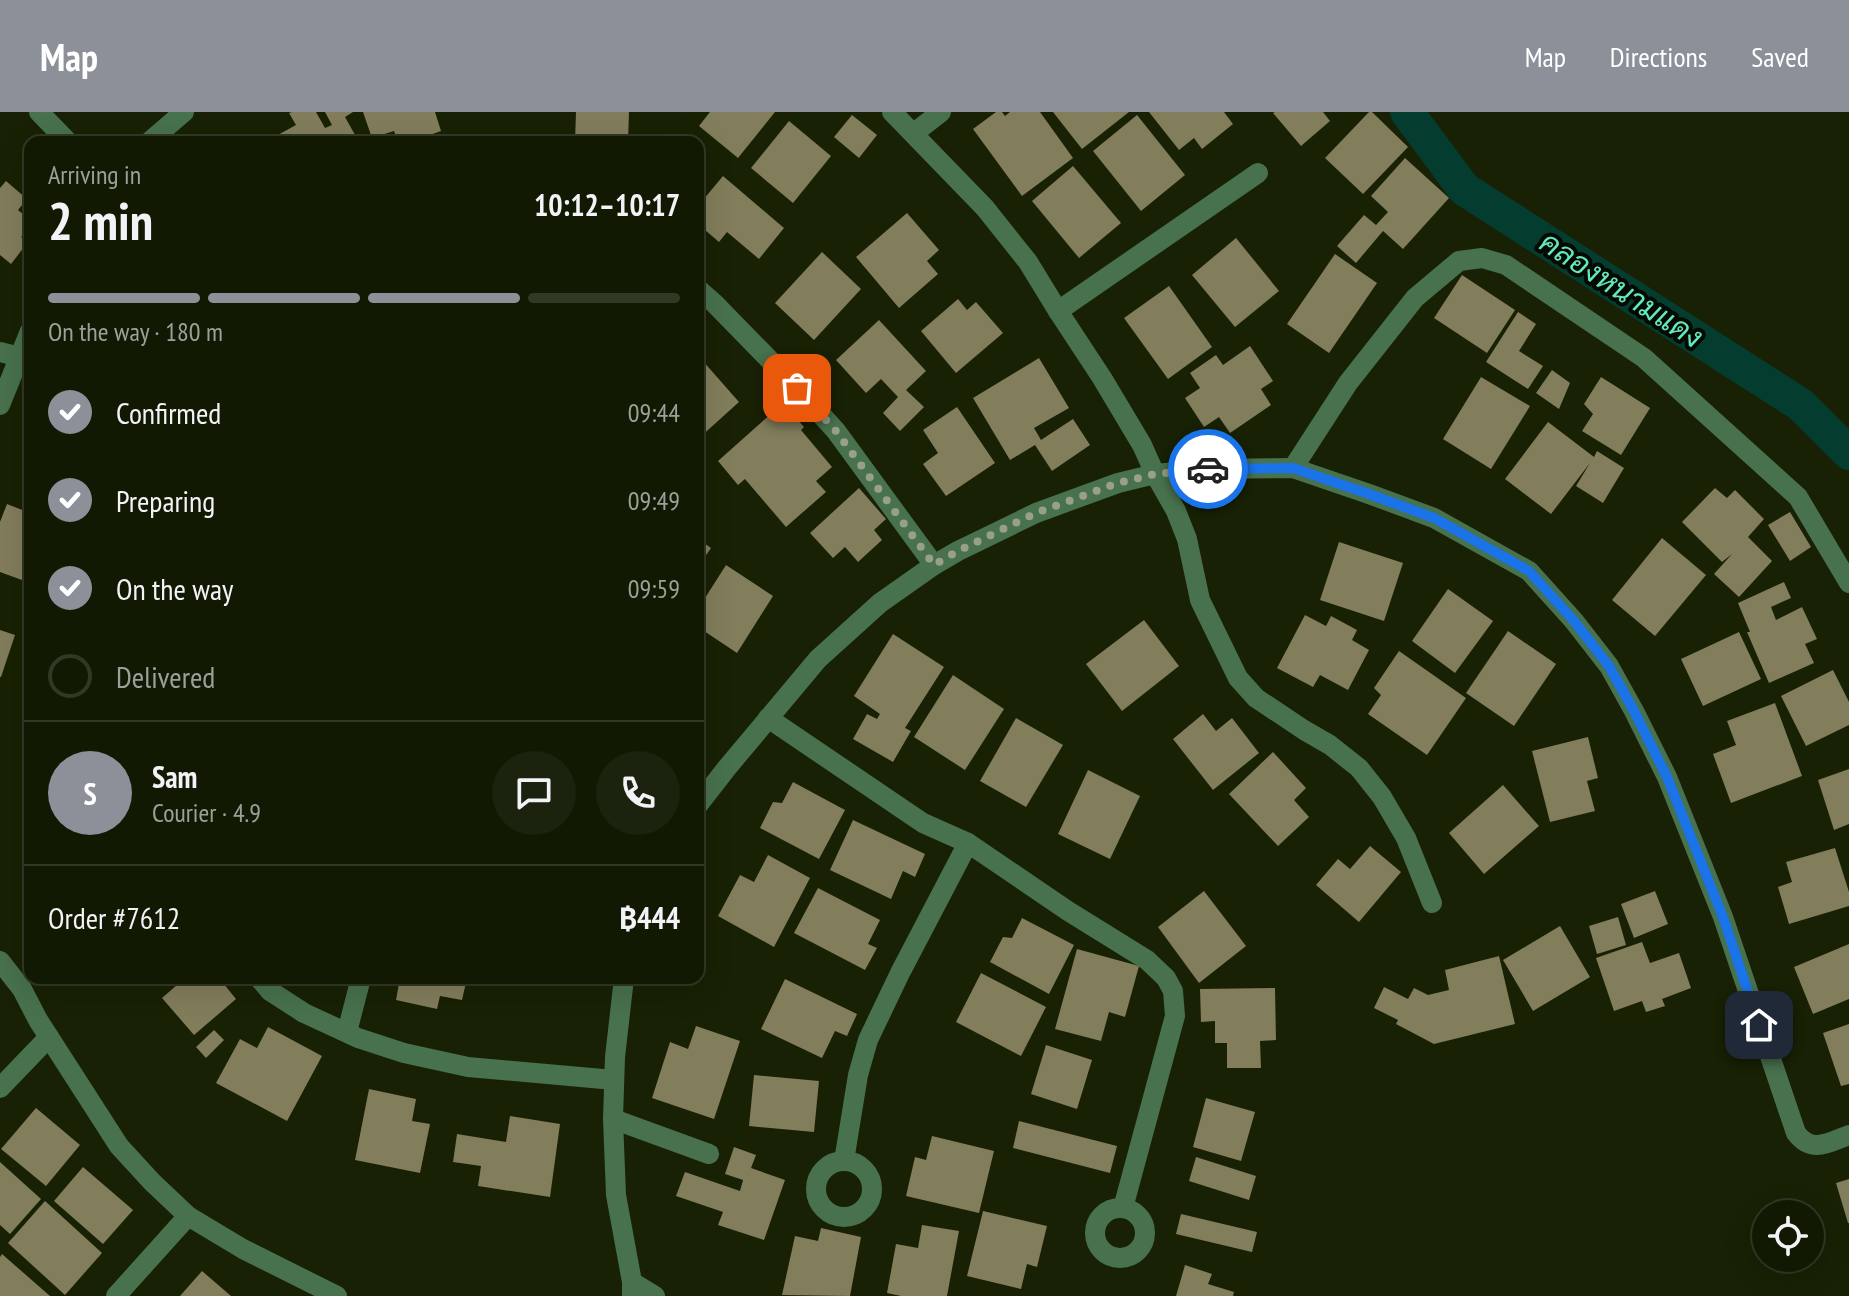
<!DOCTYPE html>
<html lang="en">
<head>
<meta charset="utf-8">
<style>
  :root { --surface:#121903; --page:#1b220d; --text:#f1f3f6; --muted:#9ca09a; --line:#313825; --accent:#8c9099 }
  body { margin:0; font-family:"PT Sans Narrow",Sarabun,sans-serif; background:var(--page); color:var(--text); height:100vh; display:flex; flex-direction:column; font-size:30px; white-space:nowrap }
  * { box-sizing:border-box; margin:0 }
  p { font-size:26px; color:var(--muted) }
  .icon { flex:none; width:44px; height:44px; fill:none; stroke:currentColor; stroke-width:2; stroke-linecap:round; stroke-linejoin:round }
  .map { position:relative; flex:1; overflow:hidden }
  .details { position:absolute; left:24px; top:24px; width:680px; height:848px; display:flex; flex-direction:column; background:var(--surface); border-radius:16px; box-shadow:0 8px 32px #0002,0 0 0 2px var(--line) }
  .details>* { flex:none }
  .controls { position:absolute; left:1752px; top:1088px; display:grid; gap:16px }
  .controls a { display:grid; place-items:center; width:72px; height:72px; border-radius:50%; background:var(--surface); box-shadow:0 8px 32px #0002,0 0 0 2px var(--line); font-size:40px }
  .pin { position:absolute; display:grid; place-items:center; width:68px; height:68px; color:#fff; margin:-34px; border-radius:16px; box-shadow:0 4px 12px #0006 }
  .courier { position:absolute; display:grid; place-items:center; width:80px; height:80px; margin:-40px; border:6px solid #1a73e8; border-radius:50%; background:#fff; color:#222; box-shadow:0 2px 10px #0007 }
  .headline em { font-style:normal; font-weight:700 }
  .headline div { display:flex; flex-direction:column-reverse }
  .headline { display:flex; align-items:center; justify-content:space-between; height:136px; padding:0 24px }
  h1 { font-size:52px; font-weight:700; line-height:60px }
  .bar { display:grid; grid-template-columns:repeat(4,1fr); gap:12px 8px; align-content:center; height:96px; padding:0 24px }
  .bar i { height:10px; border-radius:6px; background:var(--line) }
  .bar .current { background:var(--accent) }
  .bar p { grid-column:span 4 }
  .line { display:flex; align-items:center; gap:20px; padding:0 24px; border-top:2px solid var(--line) }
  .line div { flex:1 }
  .round { display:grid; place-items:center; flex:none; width:84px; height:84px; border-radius:42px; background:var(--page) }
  ol { padding:0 24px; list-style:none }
  li { display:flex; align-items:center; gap:24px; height:88px }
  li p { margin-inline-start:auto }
  li .icon { padding:8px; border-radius:50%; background:var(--accent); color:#fff; stroke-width:4 }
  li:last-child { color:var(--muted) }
  li i { width:44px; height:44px; border:4px solid var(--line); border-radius:50% }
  header { display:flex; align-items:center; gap:48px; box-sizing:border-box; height:112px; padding:0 40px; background:var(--accent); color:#fff }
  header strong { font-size:38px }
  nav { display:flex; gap:44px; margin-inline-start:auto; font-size:28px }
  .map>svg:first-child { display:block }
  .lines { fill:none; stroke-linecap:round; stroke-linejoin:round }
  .canal { stroke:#043d2f; stroke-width:34 }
  .building { fill:#827d5b }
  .minor { stroke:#48714d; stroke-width:20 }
  .done { stroke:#98a08a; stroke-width:8; stroke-dasharray:0 14.4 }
  .route { stroke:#1a73e8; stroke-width:10 }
  .labels { text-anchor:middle; stroke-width:8; stroke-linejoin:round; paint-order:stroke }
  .water-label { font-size:30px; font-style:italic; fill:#61e8c0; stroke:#060901 }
</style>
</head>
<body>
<header>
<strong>Map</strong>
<nav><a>Map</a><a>Directions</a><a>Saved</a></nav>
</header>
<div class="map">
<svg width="1849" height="1184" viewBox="0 0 1849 1184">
  <rect width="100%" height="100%" fill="#182104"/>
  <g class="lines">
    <polyline class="canal" points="1407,0 1464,77 1801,293 1849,341"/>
  </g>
  <g class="building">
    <polygon points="292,0 316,0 325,16 332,13 325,0 353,0 345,5 359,30 265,30 296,13 289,1"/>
    <polygon points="363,0 435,0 441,19 410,30 398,30 394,19 372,26"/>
    <polygon points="576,0 629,0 628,30 575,30"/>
    <polygon points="710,0 775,0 738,46 699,14"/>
    <polygon points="996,0 1002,0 1005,4 1010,0 1040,0 1073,46 1022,84 973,17"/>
    <polygon points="1053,0 1129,0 1082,37"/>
    <polygon points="1149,0 1224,0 1233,12 1202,37 1194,26 1179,38"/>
    <polygon points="1275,0 1323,0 1330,9 1301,34 1273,1"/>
    <polygon points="1369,0 1372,0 1408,35 1363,82 1325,46"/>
    <polygon points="852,3 877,23 859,46 834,25"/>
    <polygon points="1137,3 1185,63 1141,99 1093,39"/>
    <polygon points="789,9 831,44 793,91 751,56"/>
    <polygon points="1405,46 1449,86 1403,137 1383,119 1356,151 1337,134 1364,103 1376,113 1388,100 1371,84"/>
    <polygon points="1073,54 1121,111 1079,146 1032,89"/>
    <polygon points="723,64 784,116 759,147 727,120 719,130 698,112 698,94"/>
    <polygon points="6,69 27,87 18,98 30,108 30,114 21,125 28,130 11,152 0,143 0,76"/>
    <polygon points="907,101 939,138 927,149 938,162 899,196 856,145"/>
    <polygon points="1236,126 1279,179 1235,215 1192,163"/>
    <polygon points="822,140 861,177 814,228 775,191"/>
    <polygon points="1335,142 1377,171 1329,241 1287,212"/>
    <polygon points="1462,163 1515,198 1487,241 1434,206"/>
    <polygon points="1169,174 1212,235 1168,267 1124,206"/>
    <polygon points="958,187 967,198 976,190 1003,221 956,261 921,219"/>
    <polygon points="1518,200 1536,212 1519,239 1543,254 1528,277 1486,250"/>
    <polygon points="879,208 926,259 906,278 924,295 900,319 883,301 898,285 881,267 866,281 836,248"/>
    <polygon points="1250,234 1273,269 1261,277 1271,293 1230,321 1219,305 1204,315 1185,286 1200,276 1190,261 1216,243 1223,253"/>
    <polygon points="1039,246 1069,296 1034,316 1041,328 1073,307 1090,333 1052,359 1035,333 1010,348 973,286"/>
    <polygon points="702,248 739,290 698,327 698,252"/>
    <polygon points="1552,258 1570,271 1559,297 1536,281"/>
    <polygon points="1481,265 1530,294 1491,357 1443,327"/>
    <polygon points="1601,265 1650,296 1621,343 1582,319 1593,302 1584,292"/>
    <polygon points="783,291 804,315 801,318 832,355 816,369 826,380 786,415 745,367 738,373 718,349"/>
    <polygon points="957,295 995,351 946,384 923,352 938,341 923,318"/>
    <polygon points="1548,310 1594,345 1597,339 1624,356 1603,391 1576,374 1590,351 1551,402 1505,367"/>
    <polygon points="859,376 886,407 874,418 882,428 858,450 845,435 833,446 810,421"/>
    <polygon points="1715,376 1727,386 1735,378 1764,407 1748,425 1772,449 1739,485 1714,462 1732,442 1722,450 1682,410"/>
    <polygon points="7,392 30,401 30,471 0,460 0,410"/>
    <polygon points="1790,400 1811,435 1790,449 1768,413"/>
    <polygon points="1662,426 1706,463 1655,524 1612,488"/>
    <polygon points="698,427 711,436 698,455"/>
    <polygon points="1339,430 1403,451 1384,509 1320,488"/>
    <polygon points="726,453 773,484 737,541 698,515 698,497"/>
    <polygon points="1784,470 1791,486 1771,495 1776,508 1802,495 1817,527 1805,532 1814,551 1769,571 1747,520 1750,520 1738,491"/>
    <polygon points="1448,477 1493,509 1455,561 1412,529"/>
    <polygon points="1305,503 1326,514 1331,504 1357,518 1352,528 1369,538 1348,578 1320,563 1313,575 1277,556"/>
    <polygon points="1144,508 1179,554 1122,599 1086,552"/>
    <polygon points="0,518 15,523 1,565 0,565"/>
    <polygon points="1508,519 1556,552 1514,614 1466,581"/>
    <polygon points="1739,520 1761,567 1703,594 1681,547"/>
    <polygon points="893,522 944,555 905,616 911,619 893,650 853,627 867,602 877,607 880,602 854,584"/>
    <polygon points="1399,539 1466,586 1427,643 1368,602 1381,583 1374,576"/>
    <polygon points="1833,558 1849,590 1849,613 1806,634 1781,584"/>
    <polygon points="953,563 1004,597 965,658 914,625"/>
    <polygon points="1775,591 1802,664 1731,691 1713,642 1736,633 1727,609"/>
    <polygon points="1203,602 1216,619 1232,606 1259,641 1213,678 1173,627"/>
    <polygon points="1016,606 1063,633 1026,695 980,669"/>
    <polygon points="1588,625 1598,666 1587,669 1595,699 1550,710 1532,639"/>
    <polygon points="1273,640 1306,676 1294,688 1309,705 1278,734 1229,682"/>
    <polygon points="1849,657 1849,712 1834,718 1818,668"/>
    <polygon points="1088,658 1140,684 1110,747 1058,722"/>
    <polygon points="793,670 845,698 819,747 760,716 773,690 782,691"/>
    <polygon points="1503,673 1539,714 1484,762 1449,721"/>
    <polygon points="853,708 925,742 915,765 903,759 891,787 830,758"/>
    <polygon points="1370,734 1401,760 1359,810 1316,773 1338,747 1350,757"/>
    <polygon points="1835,736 1849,780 1849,794 1789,812 1778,775 1792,770 1786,750"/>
    <polygon points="768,743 810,766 774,835 718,804 740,763 754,770"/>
    <polygon points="818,776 880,808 868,832 877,836 865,858 794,821"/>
    <polygon points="1204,779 1246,834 1199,871 1158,815"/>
    <polygon points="1655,779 1668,812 1634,826 1621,792"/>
    <polygon points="1618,805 1626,833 1597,842 1589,814"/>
    <polygon points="1022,806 1074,833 1049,882 990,850 1003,825 1012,826"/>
    <polygon points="1560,814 1590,865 1533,899 1503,848"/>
    <polygon points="1642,830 1650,851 1679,841 1691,876 1662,887 1665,894 1646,900 1642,889 1614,899 1596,846"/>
    <polygon points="1849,832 1849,887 1813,902 1794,855"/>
    <polygon points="1077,837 1139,854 1125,905 1109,900 1101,929 1055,917"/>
    <polygon points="1499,844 1515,912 1434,932 1396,912 1398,908 1374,896 1384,875 1408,887 1414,876 1428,883 1449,878 1445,858"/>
    <polygon points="981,861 1046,895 1021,944 956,910"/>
    <polygon points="185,866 219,866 236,887 194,923 162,886"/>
    <polygon points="400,866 467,866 462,888 440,884 437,897 396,888"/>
    <polygon points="785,867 857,902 847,924 835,919 822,946 761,917"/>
    <polygon points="1275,876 1276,928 1260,929 1261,956 1227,956 1227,931 1215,931 1215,909 1201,910 1200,877"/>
    <polygon points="1849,912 1849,972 1841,974 1823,921"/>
    <polygon points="696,914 740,929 714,1007 652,986 670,930 688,937"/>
    <polygon points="268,915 322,944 287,1009 216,971 240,927 257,936"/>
    <polygon points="214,918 224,928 206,946 196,935"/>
    <polygon points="1046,933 1092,948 1077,997 1031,982"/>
    <polygon points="754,963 819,969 814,1020 749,1014"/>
    <polygon points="369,977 416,987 412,1009 430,1012 420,1061 355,1048"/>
    <polygon points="1206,986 1255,1000 1241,1049 1193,1035"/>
    <polygon points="36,996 80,1033 46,1074 1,1037"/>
    <polygon points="510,1004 560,1012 550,1085 478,1074 481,1054 453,1050 457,1022 506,1030"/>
    <polygon points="1019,1009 1117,1034 1110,1061 1013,1036"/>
    <polygon points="932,1024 994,1039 979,1101 906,1084 915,1045 926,1048"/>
    <polygon points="734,1035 756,1043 751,1056 785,1068 764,1128 718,1113 723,1100 676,1084 685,1060 740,1079 743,1068 725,1062"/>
    <polygon points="1196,1045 1256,1064 1249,1088 1189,1069"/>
    <polygon points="0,1050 41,1087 10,1122 0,1113"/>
    <polygon points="83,1055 133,1098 103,1132 54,1089"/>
    <polygon points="1849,1067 1849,1111 1848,1111 1836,1071"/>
    <polygon points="45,1089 102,1141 65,1183 8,1131"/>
    <polygon points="983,1099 1047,1114 1037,1155 1027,1152 1021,1177 967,1164"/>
    <polygon points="1181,1102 1257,1120 1252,1140 1176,1122"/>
    <polygon points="922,1113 959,1119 947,1184 901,1184 887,1181 896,1132 918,1136"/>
    <polygon points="821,1116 861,1125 850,1184 782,1183 795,1124 818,1129"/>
    <polygon points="2,1142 50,1184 0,1184 0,1145"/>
    <polygon points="1185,1153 1212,1162 1208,1172 1234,1180 1233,1184 1176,1184"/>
    <polygon points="202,1159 231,1184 180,1184"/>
  </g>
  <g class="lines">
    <g class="minor">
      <polyline points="39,0 68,30"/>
      <polyline points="892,0 985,96 1028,150 1058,199 1102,266 1142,333 1155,362 1176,399 1187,427 1200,488 1238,566 1256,586 1304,618 1330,633 1359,656 1382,685 1406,726 1432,791"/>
      <polyline points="914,21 941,0"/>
      <polyline points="149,30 184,0"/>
      <polyline points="698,177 714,191 797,276 836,319 934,453"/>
      <polyline points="1058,199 1258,61"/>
      <polyline points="0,240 20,245"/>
      <polyline points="0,293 30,219"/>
      <polyline points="1293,356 1348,271 1415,186 1459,149 1482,146 1506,153 1644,246 1798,385 1849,471"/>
      <polyline points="768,606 923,711 968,731 1068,799 1147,848 1166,866 1173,879 1175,904 1123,1096"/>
      <path d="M698 693 726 657 818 547 880 491 934 453 958 439 1036 401 1118 371 1155 362 1208 357 1293 356 1369 382 1434 406 1529 459 1574 509 1609 554 1634 599 1667 665 1723 805 1796 1021C1812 1042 1828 1031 1849 1023"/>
      <polyline points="0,849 22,877 38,908 119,1034 152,1070 188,1104 243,1137 337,1184"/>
      <polyline points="259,866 270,879 304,901 358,926 404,941 468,955 614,968"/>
      <polyline points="624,866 615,945 613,1007 616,1083 632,1170 632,1184"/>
      <polyline points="347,920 361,866"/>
      <polyline points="0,976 49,925"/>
      <polyline points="613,1007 709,1042"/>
      <polyline points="844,1049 858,963 868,928 900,861 968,731"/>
      <circle cx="844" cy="1077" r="28"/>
      <circle cx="1120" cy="1121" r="25"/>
      <polyline points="632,1170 655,1184"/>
      <polyline points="116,1184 188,1104"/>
    </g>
  </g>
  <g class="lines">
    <polyline class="done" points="797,276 836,319 934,453 958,439 1036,401 1118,371 1155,362 1208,357"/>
    <polyline class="route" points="1208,357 1293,356 1369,382 1434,406 1529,459 1574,509 1609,554 1634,599 1667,665 1723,805 1759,913"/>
  </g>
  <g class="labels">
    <g class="water-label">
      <text transform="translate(1621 178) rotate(33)" y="10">คลองหนามแดง</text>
    </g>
  </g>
</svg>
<div class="controls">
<a><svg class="icon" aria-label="locate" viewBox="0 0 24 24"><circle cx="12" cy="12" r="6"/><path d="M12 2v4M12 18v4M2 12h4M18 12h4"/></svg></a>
</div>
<div class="pin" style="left:797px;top:276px;background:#ea580c"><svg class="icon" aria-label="bag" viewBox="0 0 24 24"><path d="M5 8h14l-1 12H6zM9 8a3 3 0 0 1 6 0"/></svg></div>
<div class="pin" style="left:1759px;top:913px;background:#1f2937"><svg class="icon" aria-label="home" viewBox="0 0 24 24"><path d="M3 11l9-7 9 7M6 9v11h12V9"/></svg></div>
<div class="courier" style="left:1208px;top:357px"><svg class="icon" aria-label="car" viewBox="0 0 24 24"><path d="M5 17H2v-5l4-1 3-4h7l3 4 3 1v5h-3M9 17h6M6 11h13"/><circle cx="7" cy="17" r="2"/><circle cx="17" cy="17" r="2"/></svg></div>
<section class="details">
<div class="headline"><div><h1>2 min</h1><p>Arriving in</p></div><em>10:12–10:17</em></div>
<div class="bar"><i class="current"></i><i class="current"></i><i class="current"></i><i></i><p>On the way · 180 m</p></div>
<ol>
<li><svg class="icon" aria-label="check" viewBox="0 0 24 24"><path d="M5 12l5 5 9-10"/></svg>Confirmed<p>09:44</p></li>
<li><svg class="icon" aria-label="check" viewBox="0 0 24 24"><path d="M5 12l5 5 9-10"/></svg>Preparing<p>09:49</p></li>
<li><svg class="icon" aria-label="check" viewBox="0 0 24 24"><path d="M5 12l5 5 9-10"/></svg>On the way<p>09:59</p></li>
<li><i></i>Delivered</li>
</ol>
<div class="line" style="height:144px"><b class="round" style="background:var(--accent);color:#fff">S</b><div><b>Sam</b><p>Courier · 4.9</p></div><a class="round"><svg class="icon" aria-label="chat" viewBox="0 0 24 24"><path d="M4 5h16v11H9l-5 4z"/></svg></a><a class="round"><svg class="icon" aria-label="phone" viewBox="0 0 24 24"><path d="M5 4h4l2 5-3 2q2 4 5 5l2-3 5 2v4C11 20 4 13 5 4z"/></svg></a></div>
<div class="line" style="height:104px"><div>Order #7612</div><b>฿444</b></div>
</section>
</div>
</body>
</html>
